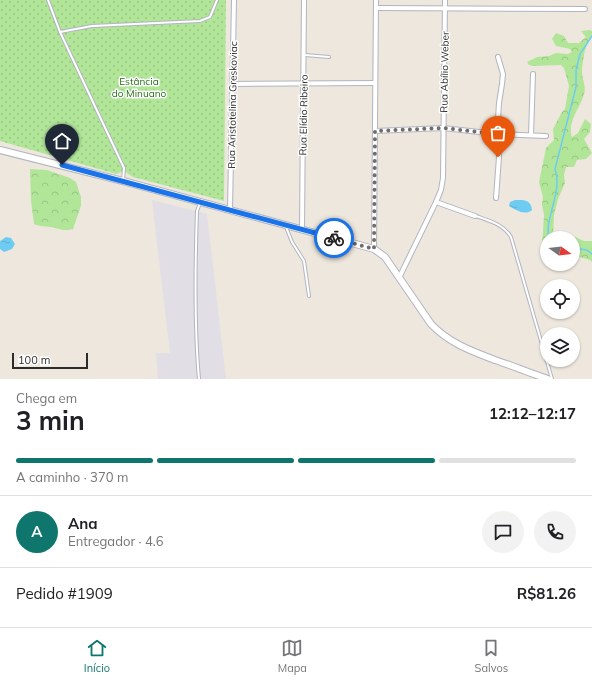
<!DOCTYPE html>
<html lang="pt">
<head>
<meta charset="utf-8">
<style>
  :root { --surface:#fff; --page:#f2f2f2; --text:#202124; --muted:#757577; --line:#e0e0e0; --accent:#0f766e }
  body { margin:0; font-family:Mulish,sans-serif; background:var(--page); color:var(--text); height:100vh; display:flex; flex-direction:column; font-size:15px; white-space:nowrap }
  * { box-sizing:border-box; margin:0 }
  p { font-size:13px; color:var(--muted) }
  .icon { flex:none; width:22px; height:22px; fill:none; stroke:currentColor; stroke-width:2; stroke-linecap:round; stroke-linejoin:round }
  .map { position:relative; height:379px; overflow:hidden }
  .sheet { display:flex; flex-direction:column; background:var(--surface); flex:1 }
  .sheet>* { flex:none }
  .needle { width:26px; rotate:105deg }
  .tools { position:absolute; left:540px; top:231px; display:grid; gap:8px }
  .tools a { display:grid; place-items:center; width:40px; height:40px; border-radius:50%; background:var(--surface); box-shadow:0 1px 3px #0004; font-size:20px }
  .scale { position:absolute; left:12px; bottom:10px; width:76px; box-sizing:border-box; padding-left:4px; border:2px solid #2c2c2c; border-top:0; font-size:11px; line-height:14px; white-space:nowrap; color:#2c2c2c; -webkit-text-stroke:3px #fff; paint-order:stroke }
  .pin { position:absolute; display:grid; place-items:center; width:34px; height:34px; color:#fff; margin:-41px -17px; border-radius:50% 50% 50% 0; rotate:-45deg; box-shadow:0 0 4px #0007 }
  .pin .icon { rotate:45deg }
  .courier { position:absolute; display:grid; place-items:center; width:40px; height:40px; margin:-20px; border:3px solid #1a73e8; border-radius:50%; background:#fff; color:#222; box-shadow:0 1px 5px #0007 }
  .head em { font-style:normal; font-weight:700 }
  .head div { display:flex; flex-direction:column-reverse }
  .head { display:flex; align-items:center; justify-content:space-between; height:68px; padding:0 16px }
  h1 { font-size:26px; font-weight:700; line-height:30px }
  .bar { display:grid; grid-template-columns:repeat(4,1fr); gap:6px 4px; align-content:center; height:48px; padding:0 16px }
  .bar i { height:5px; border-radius:3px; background:var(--line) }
  .bar .selected { background:var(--accent) }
  .bar p { grid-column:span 4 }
  .line { display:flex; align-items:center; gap:10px; padding:0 16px; border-top:1px solid var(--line) }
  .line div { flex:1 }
  .round { display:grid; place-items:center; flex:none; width:42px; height:42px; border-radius:21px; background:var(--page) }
  .tabs { display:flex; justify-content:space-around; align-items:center; height:56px; border-top:1px solid var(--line); background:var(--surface); font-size:11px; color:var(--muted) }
  .tabs a { display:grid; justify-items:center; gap:2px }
  .tabs .selected { color:var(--accent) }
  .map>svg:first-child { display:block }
  .industrial { fill:#e1dee6 }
  .forest { fill:url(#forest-crowns) }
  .park { fill:url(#park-dots) }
  .water { fill:url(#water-ripples) }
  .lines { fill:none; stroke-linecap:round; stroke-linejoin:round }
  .stream { stroke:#6eccf3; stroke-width:1.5 }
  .lane-casing { stroke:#b2b4c0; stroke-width:4 }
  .street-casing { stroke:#b2b4c0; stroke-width:6 }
  .secondary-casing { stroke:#b2b4c0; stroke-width:8 }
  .lane { stroke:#fff; stroke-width:2 }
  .street { stroke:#fff; stroke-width:4 }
  .secondary { stroke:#fff; stroke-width:6 }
  .done { stroke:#706d6a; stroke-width:4; stroke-dasharray:0 7.2 }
  .route { stroke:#1a73e8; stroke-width:5 }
  .labels { text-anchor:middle; stroke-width:3; stroke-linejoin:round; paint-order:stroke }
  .street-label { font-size:10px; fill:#2c2c2c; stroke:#fff }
  .park-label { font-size:10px; fill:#276d18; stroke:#fff }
</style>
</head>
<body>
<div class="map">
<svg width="592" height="379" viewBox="0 0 592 379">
  <defs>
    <pattern id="forest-crowns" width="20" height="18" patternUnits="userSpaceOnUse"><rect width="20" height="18" fill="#b1e699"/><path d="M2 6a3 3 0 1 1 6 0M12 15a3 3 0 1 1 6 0" fill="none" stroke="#98c584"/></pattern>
    <pattern id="park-dots" width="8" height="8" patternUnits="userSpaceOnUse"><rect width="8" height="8" fill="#b1e699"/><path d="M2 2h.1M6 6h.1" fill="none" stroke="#98c584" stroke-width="1.8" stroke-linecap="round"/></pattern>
    <pattern id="water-ripples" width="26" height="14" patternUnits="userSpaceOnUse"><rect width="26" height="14" fill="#6eccf3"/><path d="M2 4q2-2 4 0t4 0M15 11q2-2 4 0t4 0" fill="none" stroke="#5fafd0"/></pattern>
  </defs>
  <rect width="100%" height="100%" fill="#eee7de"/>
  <polygon class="industrial" points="152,200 207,214 226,379 158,379 156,353 170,353"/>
  <g class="forest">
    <path d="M589 30 592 31C592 38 590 39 587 45 584 51 583 62 582 69 581 78 587 86 584 94 580 109 567 121 572 137L578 133 585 119 591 124 590 132 584 139 592 153 586 159 577 160 574 167H566L564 175 565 183 558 199 554 215 553 238H547V251L542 246 544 215 542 205 543 197 539 182 546 148 554 140 553 129 562 112 565 109 569 86 564 68 561 65 533 66 529 65 527 62 537 57 549 56 556 53 568 54 572 52 570 49 556 46 552 39 556 33 564 36 568 43H579L586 37 581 31Z"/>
    <path d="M30 169 47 170 70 178 76 182 81 197V206L73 229C62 232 60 228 50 227 44 226 41 227 34 224L31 201Z"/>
    <polygon points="575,237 584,241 592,241 592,262 590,260 573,255 573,238"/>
  </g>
  <polygon class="park" points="0,0 226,0 224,201 133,177 124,171 116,174 0,141"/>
  <g class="water">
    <path d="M515 200C523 200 531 199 532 210 525 216 516 210 509 206L510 202Z"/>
    <polygon points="6,237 11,238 15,244 12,249 4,252 0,249 0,241"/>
  </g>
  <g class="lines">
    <g class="stream">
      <path d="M548 238C548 233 548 227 549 222 552 205 561 186 555 169L576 87V70L580 54 592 36"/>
      <polyline points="573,248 587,250 592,254"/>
    </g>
    <g class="lane-casing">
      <g id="lane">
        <polyline points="48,0 60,32 124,168 123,180"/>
        <polyline points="60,32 92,26 200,21 210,17 217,0"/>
        <polyline points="305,55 329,57"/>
        <path d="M476 216C490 221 503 224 511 237L552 379"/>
        <polyline points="286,227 292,242 304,261 309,296"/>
        <path d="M199 379C194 323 195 267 197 211L200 203"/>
      </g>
    </g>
    <g class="street-casing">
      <g id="street">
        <polyline points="376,8 585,9"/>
        <polyline points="233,84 375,83"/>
        <polyline points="375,131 443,128 497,134 546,136"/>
        <polyline points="531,135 533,74"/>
        <polyline points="496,198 499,157 497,134 499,103 502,84 503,74 498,57"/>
        <polyline points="436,202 475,216"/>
        <polyline points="230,209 234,0"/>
        <polyline points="302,229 304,0"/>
        <polyline points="374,249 376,0"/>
        <polyline points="399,278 436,202 441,190 443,178 445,0"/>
      </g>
    </g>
    <g class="secondary-casing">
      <path id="secondary" d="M0 150 123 181 374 249 385 257 431 324C449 343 471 351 495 360 513 366 530 373 548 379"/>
    </g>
    <use href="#lane" class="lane"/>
    <use href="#street" class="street"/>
    <use href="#secondary" class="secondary"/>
  </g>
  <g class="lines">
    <polyline class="done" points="334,238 374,249 375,131 443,128 497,134 498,157"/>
    <polyline class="route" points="62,165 334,238"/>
  </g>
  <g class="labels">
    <g class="street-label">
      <text transform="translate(444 72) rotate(-89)" y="4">Rua Abílio Weber</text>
      <text transform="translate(232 105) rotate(-89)" y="4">Rua Aristotelina Greskoviac</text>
      <text transform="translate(303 115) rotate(-89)" y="4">Rua Elídio Ribeiro</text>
    </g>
    <g class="park-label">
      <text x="139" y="85">Estância<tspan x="139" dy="12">do Minuano</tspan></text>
    </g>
  </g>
</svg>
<div class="tools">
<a><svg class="needle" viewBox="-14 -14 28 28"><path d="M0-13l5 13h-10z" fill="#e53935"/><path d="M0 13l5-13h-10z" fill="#757577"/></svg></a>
<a><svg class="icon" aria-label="locate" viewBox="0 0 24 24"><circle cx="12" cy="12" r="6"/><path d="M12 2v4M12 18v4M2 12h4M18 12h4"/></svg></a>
<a><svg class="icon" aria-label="layers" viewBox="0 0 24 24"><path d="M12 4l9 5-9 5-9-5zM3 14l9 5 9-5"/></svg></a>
</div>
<div class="scale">100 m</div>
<div class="pin" style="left:498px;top:157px;background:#ea580c"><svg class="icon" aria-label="bag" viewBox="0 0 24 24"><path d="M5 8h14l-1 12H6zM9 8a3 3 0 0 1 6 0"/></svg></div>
<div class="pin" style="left:62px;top:165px;background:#1f2937"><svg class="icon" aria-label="home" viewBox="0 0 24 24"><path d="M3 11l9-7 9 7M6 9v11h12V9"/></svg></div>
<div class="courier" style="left:334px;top:238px"><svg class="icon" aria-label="bike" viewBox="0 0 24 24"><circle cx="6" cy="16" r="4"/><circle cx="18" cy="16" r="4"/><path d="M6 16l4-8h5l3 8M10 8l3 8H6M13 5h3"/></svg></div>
</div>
<section class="sheet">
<div class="head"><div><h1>3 min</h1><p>Chega em</p></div><em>12:12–12:17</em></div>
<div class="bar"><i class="selected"></i><i class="selected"></i><i class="selected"></i><i></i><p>A caminho · 370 m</p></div>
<div class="line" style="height:72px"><b class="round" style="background:var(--accent);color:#fff">A</b><div><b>Ana</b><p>Entregador · 4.6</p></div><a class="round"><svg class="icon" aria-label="chat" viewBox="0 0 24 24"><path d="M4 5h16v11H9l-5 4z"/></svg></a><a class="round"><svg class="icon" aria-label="phone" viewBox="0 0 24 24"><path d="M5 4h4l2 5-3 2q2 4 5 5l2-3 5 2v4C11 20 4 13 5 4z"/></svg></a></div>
<div class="line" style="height:52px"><div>Pedido #1909</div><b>R$81.26</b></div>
</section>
<nav class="tabs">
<a class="selected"><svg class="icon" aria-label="home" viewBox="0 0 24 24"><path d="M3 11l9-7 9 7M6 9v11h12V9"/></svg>Início</a>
<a><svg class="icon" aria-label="map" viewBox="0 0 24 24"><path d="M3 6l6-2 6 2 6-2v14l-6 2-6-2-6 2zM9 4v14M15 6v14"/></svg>Mapa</a>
<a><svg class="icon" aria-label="saved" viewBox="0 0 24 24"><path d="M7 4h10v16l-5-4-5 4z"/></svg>Salvos</a>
</nav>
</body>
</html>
